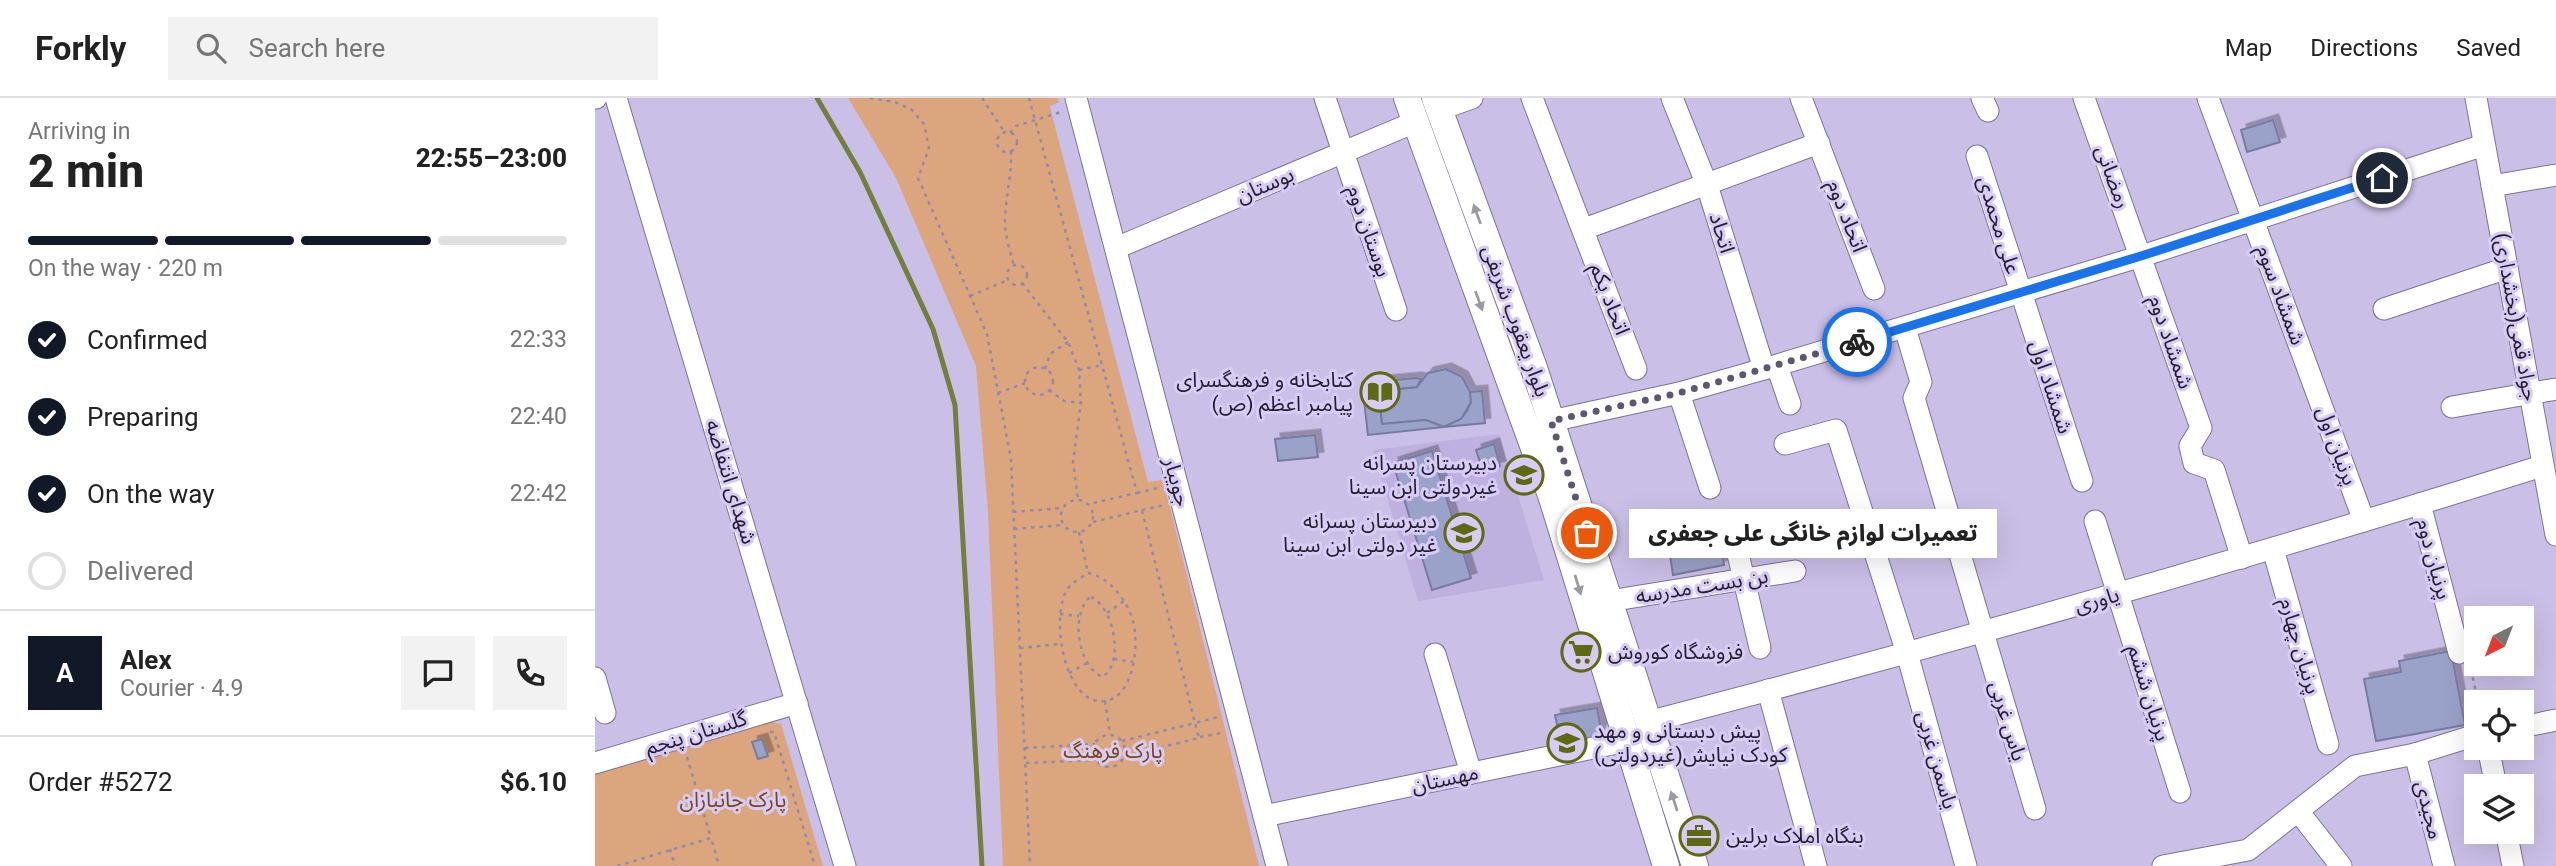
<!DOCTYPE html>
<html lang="en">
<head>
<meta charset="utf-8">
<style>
  :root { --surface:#fff; --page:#f2f2f2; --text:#222; --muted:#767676; --line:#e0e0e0; --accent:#111827 }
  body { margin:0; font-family:Roboto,"Noto Sans Arabic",sans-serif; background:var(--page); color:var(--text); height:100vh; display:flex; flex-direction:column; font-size:26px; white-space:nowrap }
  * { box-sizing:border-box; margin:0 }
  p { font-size:23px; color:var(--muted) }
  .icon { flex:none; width:38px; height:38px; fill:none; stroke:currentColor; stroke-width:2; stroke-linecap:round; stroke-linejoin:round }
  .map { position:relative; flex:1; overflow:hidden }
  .panel { display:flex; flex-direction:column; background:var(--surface); width:595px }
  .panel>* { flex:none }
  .needle { width:46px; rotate:222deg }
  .fabs { position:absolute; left:1869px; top:508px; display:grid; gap:14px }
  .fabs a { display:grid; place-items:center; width:70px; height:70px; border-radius:0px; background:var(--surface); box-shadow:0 7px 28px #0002; font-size:35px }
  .pin { position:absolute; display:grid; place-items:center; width:60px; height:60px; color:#fff; margin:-30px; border:4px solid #fff; border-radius:50%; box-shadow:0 2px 7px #0007 }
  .courier { position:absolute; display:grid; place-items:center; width:70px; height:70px; margin:-35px; border:5px solid #1a73e8; border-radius:50%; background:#fff; color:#222; box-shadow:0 2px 9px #0007 }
  .bubble { position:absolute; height:49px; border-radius:0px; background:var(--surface); box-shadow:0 7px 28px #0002; font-size:23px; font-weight:800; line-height:49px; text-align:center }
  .summary em { font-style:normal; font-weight:800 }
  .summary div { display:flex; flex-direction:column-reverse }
  .summary { display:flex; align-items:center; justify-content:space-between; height:119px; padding:0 28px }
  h1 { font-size:46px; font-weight:800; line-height:52px }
  .bar { display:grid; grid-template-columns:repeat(4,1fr); gap:10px 7px; align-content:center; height:84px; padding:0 28px }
  .bar i { height:9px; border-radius:5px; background:var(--line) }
  .bar .active { background:var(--accent) }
  .bar p { grid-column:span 4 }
  .line { display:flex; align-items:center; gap:18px; padding:0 28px; border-top:2px solid var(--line) }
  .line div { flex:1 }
  .round { display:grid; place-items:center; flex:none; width:74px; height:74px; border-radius:0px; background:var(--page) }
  ol { padding:0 28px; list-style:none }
  li { display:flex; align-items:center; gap:21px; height:77px }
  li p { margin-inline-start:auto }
  li .icon { padding:7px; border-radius:50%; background:var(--accent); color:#fff; stroke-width:4 }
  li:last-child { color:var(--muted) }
  li i { width:38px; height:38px; border:4px solid var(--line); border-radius:50% }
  header { display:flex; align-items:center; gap:42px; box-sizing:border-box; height:98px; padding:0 35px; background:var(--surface); border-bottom:2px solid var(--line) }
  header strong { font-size:33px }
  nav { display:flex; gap:38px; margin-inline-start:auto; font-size:24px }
  .search { width:490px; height:63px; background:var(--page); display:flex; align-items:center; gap:18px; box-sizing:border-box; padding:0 24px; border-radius:0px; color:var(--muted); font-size:26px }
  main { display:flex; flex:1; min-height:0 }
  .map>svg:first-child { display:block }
  .built { fill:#beb1e0 }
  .green { fill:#dba57d }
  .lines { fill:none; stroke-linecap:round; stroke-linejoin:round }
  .stream { stroke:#757f3c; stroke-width:5 }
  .building { fill:#9ba2c9; stroke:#767ca1; stroke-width:2; filter:url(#shadow) }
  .minor-casing { stroke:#7d7297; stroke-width:23 }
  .major-casing { stroke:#7d7297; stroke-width:28 }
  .path { stroke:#938aaa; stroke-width:2.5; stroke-dasharray:3.5 5; stroke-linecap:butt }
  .minor { stroke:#fff; stroke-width:21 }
  .major { stroke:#fff; stroke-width:26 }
  .oneway { fill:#9c9aa0 }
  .done { stroke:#5d566e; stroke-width:7; stroke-dasharray:0 12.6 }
  .route { stroke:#1a73e8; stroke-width:9 }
  .labels { text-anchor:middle; stroke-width:6; stroke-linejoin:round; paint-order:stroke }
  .street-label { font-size:21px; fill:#221e2d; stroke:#d7ccf5 }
  .poi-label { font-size:21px; fill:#221e2d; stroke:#d7ccf5; text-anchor:end }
  .park-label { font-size:21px; fill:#7b4516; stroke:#d7ccf5 }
</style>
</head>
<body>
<header>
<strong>Forkly</strong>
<div class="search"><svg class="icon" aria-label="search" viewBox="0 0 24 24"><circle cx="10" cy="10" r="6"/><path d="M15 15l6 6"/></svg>Search here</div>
<nav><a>Map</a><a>Directions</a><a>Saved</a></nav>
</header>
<main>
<section class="panel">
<div class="summary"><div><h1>2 min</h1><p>Arriving in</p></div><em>22:55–23:00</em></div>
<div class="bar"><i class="active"></i><i class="active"></i><i class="active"></i><i></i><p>On the way · 220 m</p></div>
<ol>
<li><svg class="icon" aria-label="check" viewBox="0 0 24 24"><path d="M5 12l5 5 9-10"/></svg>Confirmed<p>22:33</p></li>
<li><svg class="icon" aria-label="check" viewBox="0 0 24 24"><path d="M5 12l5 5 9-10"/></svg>Preparing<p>22:40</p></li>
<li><svg class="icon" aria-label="check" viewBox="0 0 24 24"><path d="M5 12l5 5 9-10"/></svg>On the way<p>22:42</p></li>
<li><i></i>Delivered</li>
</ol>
<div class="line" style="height:126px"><b class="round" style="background:var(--accent);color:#fff">A</b><div><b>Alex</b><p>Courier · 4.9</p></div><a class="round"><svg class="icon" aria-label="chat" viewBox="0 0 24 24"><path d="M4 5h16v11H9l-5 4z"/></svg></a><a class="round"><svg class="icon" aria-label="phone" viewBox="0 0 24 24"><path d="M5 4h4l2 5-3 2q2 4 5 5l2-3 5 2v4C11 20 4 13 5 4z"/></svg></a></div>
<div class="line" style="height:91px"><div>Order #5272</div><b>$6.10</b></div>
</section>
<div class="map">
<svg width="1961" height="768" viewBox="0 0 1961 768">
  <defs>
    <filter id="shadow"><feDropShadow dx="5.5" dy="-5.5" stdDeviation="0" flood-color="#0004"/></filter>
  </defs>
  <rect width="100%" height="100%" fill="#cabfe7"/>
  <polygon class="built" points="904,336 949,482 823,503 778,352"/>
  <g class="green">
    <polygon points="253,0 463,0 464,4 455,8 458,21 553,384 567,382 575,409 664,768 408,768 393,413 381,268 301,80"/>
    <polygon points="172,623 186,626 228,768 0,768 0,674"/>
  </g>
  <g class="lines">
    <polyline class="stream" points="222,0 265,74 338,231 360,307 387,768"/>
  </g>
  <g class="building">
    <polygon points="1678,22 1685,44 1652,54 1646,32"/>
    <polygon points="851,271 867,279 875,294 876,304 866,321 849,329 831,322 787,326 783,293 822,289 833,275"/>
    <polygon points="821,280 826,281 822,289 783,293 787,326 831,322 849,329 773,337 767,285"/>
    <polygon points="887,293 890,325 849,329 866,321 872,313 876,304 875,294"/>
    <polygon points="720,337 723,359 683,363 680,341"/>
    <polygon points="899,346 905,368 888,373 881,352"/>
    <polygon points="837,353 876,480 837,492 798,365"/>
    <polygon points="1079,429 1084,451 1074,454 1069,431"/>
    <polygon points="1126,447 1129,467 1078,477 1075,457"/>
    <polygon points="1856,553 1870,627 1781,643 1769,581 1806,574 1804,563"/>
    <polygon points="1002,610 1006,631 1001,643 967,651 960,617"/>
    <polygon points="167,641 173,658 163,661 157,644"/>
  </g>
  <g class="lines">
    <g class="minor-casing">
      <g id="minor">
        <polyline points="0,0 1,0"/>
        <polyline points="21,0 250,768"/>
        <polyline points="481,0 682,768"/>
        <polyline points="730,0 801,212"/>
        <polyline points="937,0 1041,271"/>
        <polyline points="1077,0 1112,87 1169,271"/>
        <polyline points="1206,0 1279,191"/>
        <polyline points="1387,0 1393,13"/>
        <polyline points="1489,0 1606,330 1595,348 1599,365 1619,372 1647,460"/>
        <polyline points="1613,0 1769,423"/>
        <polyline points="1881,0 1961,437"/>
        <polyline points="843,12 877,0"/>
        <polyline points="1382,58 1487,383"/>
        <polyline points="1897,88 1961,77"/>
        <polyline points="989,131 1224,45"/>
        <polyline points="521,150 820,24"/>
        <polyline points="1789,211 1912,170"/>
        <polyline points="1310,230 1326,284 1319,300 1440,711"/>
        <polyline points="1182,268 1195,306"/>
        <polyline points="1084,295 1115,390"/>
        <polyline points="1857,309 1961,291"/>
        <polyline points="956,323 1084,295 1169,271 1547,158 1889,47"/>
        <polyline points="1190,346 1241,332 1312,555 1371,768"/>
        <polyline points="1825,406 1864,555"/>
        <polyline points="1500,423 1585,694"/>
        <polyline points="1096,443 1124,437 1139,439 1165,550"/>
        <polyline points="1678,451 1733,646"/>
        <polyline points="1014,503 1200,473"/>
        <polyline points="840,556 876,675"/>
        <polyline points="0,580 10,615"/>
        <polyline points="1173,592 1221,768"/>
        <path d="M1053 624C1353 546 1651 461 1947 368"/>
        <polyline points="1927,629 1961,622"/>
        <polyline points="1893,649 1901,688"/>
        <polyline points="1820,656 1849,768"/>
        <polyline points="0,665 202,605"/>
        <polyline points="1703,713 1746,768"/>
        <polyline points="669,718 1032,643"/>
        <polyline points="1911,733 1918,768"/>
        <polyline points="1568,768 1653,752 1760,668 1820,656 1881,637"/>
      </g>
    </g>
    <g class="major-casing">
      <g id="major">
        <polyline points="812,0 956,397 1071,768"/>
        <polyline points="840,0 939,270 1100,768"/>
      </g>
    </g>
    <g class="path">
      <polyline points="275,0 300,4 317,12 329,26 334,50 323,80 392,236 416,361 435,768"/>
      <polyline points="387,0 410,35"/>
      <polyline points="434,0 542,395 494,406"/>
      <circle cx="412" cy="44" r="10"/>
      <polyline points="415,35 421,28 466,14"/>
      <path d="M416 53C417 75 411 97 410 119 409 136 415 152 419 168"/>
      <circle cx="422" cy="177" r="10"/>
      <polyline points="427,185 473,244 484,272 486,305 478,364 483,402"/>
      <polyline points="375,198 413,182"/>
      <circle cx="444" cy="283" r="14"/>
      <polyline points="450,271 455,256 473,244"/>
      <polyline points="484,272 507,267"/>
      <polyline points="454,292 469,303 485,305"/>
      <polyline points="403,295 430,285"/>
      <polyline points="542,395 563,390"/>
      <circle cx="482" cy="418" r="16"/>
      <polyline points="547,412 570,407"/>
      <polyline points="418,414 467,410"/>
      <polyline points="498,424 547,412 600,625 623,619"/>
      <polyline points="419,431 468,427"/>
      <polyline points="484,434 493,475"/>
      <path d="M493 475C517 479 539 511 540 535 542 556 537 599 510 603 469 609 455 518 472 492 477 484 486 480 493 475Z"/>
      <path d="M496 499C519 509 530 566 507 579 488 570 480 537 485 518 486 512 489 507 491 502Z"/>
      <polyline points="512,515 529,503"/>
      <polyline points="465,516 484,518"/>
      <polyline points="425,550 465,546"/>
      <polyline points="519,561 538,564"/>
      <polyline points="1876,571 1883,604"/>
      <polyline points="474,575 492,565"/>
      <polyline points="510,603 515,637"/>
      <polyline points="175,634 179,634 220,768"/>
      <circle cx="514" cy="653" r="16"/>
      <polyline points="605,639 626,635"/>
      <polyline points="527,643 600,625 604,640 530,658"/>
      <polyline points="430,650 500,646"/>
      <polyline points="92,659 116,740"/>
      <polyline points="431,665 501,662"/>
      <polyline points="75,751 80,768"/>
      <polyline points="22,768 116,740 124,768"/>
    </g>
    <use href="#minor" class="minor"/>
    <use href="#major" class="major"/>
  </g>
  <defs><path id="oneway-solid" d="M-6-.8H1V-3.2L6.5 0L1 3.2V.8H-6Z" transform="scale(1.75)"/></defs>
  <g class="oneway">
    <use href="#oneway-solid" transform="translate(882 116) rotate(-110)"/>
    <use href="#oneway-solid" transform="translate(884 203) rotate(70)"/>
    <use href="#oneway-solid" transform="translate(983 487) rotate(73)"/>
    <use href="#oneway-solid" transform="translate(1079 703) rotate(-108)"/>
  </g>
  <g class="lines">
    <polyline class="done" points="992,435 956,323 1084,295 1262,244"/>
    <polyline class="route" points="1262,244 1546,158 1787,80"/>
  </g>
  <defs>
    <g id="library-ring" transform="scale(2.0125)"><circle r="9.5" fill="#d7ccf5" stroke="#5e6a11" stroke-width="1.5"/><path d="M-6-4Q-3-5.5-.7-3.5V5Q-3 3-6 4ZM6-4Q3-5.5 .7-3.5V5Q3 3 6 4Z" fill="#5e6a11"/></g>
    <g id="school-ring" transform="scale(2.0125)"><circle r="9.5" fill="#d7ccf5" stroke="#5e6a11" stroke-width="1.5"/><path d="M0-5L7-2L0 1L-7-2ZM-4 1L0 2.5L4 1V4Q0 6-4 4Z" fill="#5e6a11"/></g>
    <g id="supermarket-ring" transform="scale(2.0125)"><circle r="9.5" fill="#d7ccf5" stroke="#5e6a11" stroke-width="1.5"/><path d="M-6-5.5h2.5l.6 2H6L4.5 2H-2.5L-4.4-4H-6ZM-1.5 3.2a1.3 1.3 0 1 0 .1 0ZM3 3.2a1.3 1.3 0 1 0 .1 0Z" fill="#5e6a11"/></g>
    <g id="office-ring" transform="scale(2.0125)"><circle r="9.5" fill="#d7ccf5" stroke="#5e6a11" stroke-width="1.5"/><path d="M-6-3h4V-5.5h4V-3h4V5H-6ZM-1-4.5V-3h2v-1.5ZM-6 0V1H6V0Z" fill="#5e6a11"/></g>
  </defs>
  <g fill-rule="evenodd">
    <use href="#library-ring" x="785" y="294"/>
    <use href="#school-ring" x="929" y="377"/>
    <use href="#school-ring" x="869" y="435"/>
    <use href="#supermarket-ring" x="986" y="554"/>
    <use href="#school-ring" x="972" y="645"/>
    <use href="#office-ring" x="1104" y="738"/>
  </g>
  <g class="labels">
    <g class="street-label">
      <text transform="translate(1518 79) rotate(70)" y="7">رمضانی</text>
      <text transform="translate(670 87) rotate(-23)" y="7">بوستان</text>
      <text transform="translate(1252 118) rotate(69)" y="7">اتحاد دوم</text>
      <text transform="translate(1404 127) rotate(73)" y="7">علی محمدی</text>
      <text transform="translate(774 133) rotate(71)" y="7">بوستان دوم</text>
      <text transform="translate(1127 135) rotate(73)" y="7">اتحاد</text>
      <text transform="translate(1686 197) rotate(70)" y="7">شمشاد سوم</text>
      <text transform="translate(1015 201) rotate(69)" y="7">اتحاد یکم</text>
      <text transform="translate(1921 219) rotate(80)" y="7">جواد قمی(بخشداری)</text>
      <text transform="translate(921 223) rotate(70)" y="7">بلوار یعقوب شریفی</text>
      <text transform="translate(1576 244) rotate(71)" y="7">شمشاد دوم</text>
      <text transform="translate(1456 289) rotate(72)" y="7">شمشاد اول</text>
      <text transform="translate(1742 348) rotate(70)" y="7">پرنیان اول</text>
      <text transform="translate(136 384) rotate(73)" y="7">شهدای انتفاضه</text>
      <text transform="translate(582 384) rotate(75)" y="7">جویبار</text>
      <text transform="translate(1839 461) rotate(75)" y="7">پرنیان دوم</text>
      <text transform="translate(1107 488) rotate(-9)" y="7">بن بست مدرسه</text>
      <text transform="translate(1502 502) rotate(-16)" y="7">یاوری</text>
      <text transform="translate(1705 548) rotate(74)" y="7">پرنیان چهارم</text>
      <text transform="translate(1554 595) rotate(73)" y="7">پرنیان ششم</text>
      <text transform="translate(1413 623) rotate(73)" y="7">یاس غربی</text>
      <text transform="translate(101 635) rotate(-17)" y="7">گلستان پنجم</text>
      <text transform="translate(1342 662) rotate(74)" y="7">یاسمن غربی</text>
      <text transform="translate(850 681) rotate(-12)" y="7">مهستان</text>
      <text transform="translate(1834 712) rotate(76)" y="7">مجیدی</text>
    </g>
    <g class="poi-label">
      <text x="758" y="289">کتابخانه و فرهنگسرای<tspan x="758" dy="24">پیامبر اعظم (ص)</tspan></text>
      <text x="902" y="372">دبیرستان پسرانه<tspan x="902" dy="24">غیردولتی ابن سینا</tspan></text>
      <text x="842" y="430">دبیرستان پسرانه<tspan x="842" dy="24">غیر دولتی ابن سینا</tspan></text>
      <text x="1013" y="561" text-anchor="start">فزوشگاه کوروش</text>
      <text x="999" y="640" text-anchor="start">پیش دبستانی و مهد<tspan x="999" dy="24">کودک نیایش(غیردولتی)</tspan></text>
      <text x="1131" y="745" text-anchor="start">بنگاه املاک برلین</text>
    </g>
    <g class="park-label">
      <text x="518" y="660">پارک فرهنگ</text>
      <text x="138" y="709">پارک جانبازان</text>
    </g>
  </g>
</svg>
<div class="fabs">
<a><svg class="needle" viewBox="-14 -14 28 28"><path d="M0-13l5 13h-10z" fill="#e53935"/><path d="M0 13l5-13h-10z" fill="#767676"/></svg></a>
<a><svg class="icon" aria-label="locate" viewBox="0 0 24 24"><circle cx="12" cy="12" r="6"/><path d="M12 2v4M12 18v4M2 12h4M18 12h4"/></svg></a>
<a><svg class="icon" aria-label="layers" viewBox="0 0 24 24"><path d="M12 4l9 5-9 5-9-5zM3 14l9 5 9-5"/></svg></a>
</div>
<div class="pin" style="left:992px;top:435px;background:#ea580c"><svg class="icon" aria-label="bag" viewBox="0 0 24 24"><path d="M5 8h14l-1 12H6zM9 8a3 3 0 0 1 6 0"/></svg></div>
<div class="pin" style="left:1787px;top:80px;background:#1f2937"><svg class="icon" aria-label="home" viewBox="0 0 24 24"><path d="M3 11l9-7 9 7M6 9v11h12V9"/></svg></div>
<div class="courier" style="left:1262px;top:244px"><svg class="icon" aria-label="bike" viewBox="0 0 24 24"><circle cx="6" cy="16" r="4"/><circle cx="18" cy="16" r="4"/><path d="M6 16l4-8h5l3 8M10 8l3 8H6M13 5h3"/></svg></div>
<div class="bubble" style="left:1034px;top:411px;width:368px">تعمیرات لوازم خانگی علی جعفری</div>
</div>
</main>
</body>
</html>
